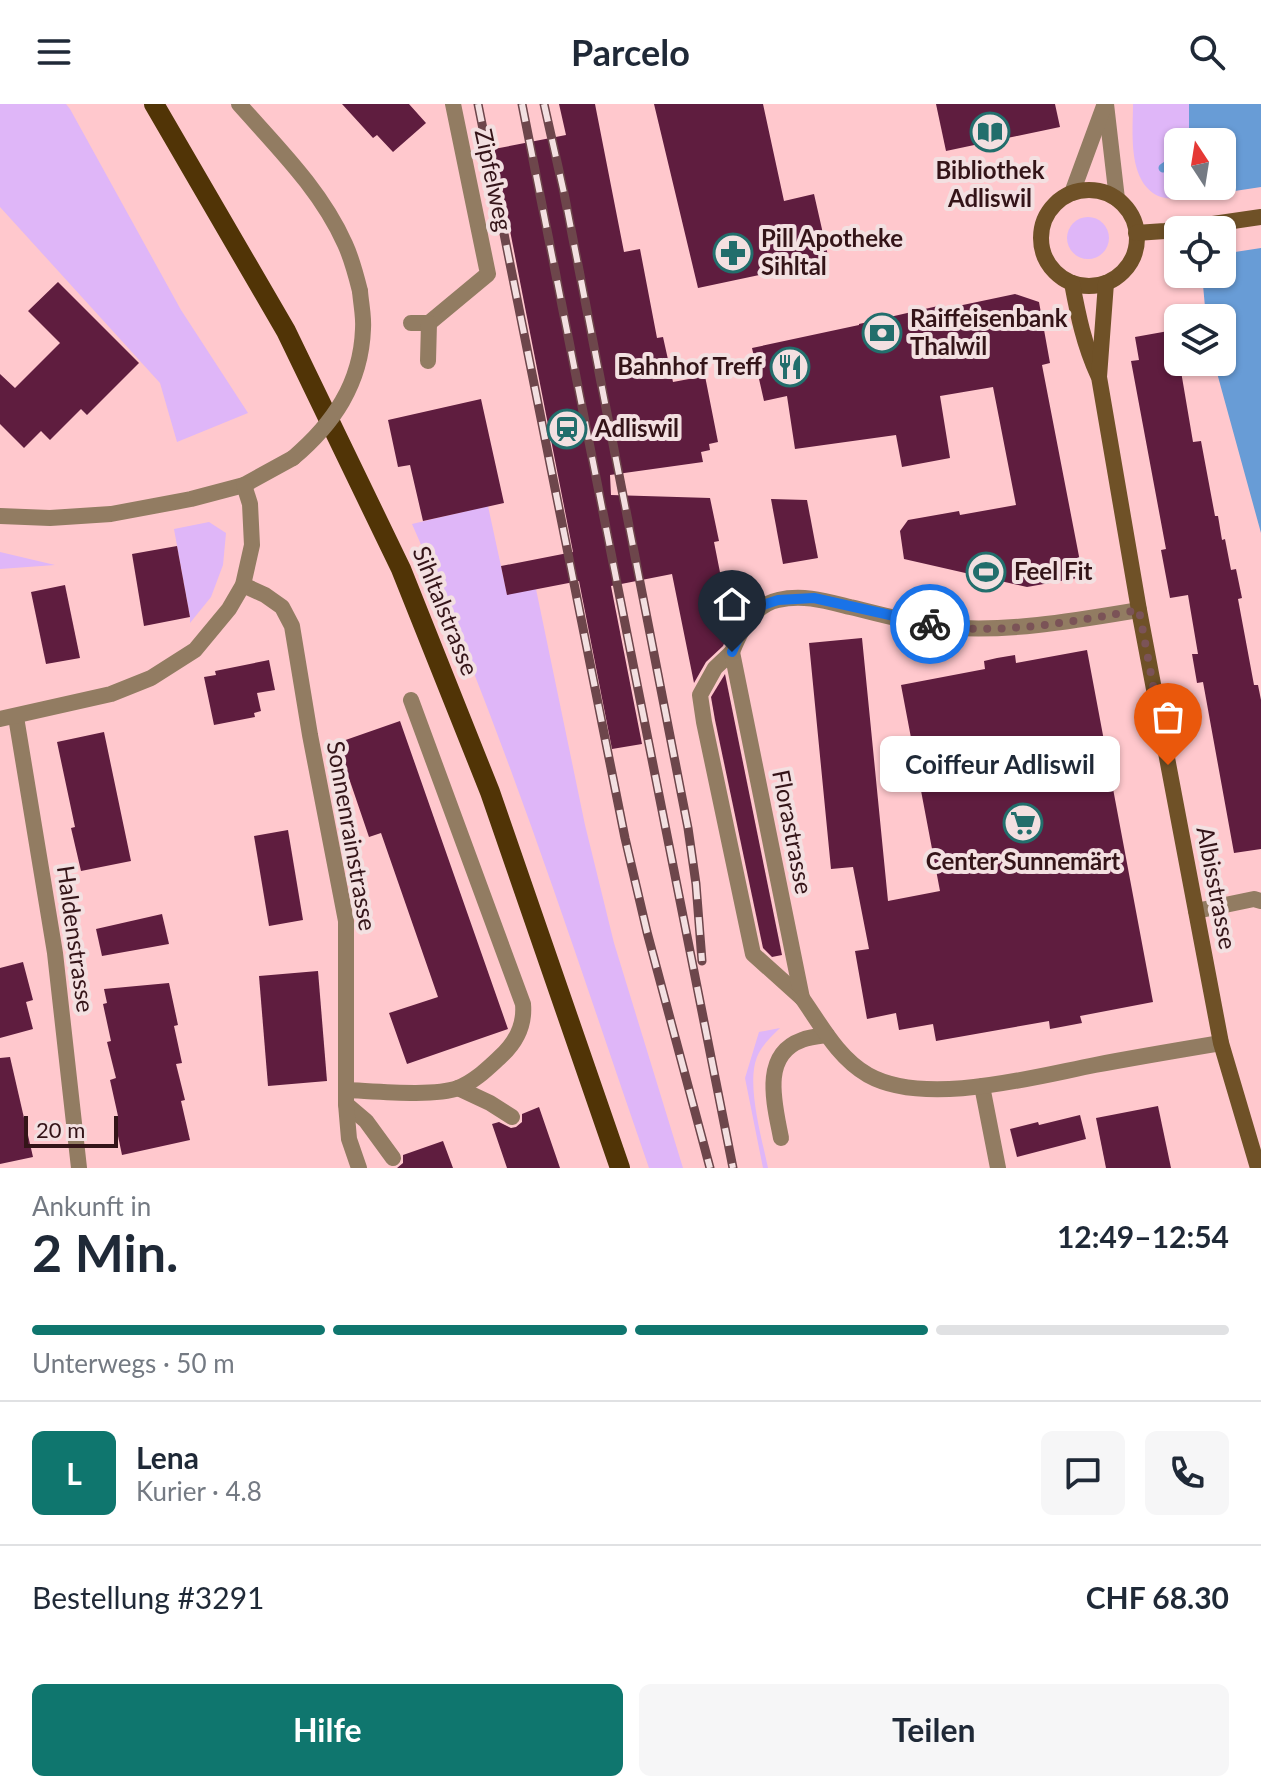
<!DOCTYPE html>
<html lang="de">
<head>
<meta charset="utf-8">
<style>
  :root { --surface:#fff; --page:#f6f6f7; --text:#1f2937; --muted:#747a83; --line:#e0e1e3; --accent:#0f766e }
  body { margin:0; font-family:Lato,sans-serif; background:var(--page); color:var(--text); height:100vh; display:flex; flex-direction:column; font-size:30px; white-space:nowrap }
  * { box-sizing:border-box; margin:0 }
  p { font-size:26px; color:var(--muted) }
  .icon { flex:none; width:44px; height:44px; fill:none; stroke:currentColor; stroke-width:2; stroke-linecap:round; stroke-linejoin:round }
  .map { position:relative; height:1064px; overflow:hidden }
  .side { display:flex; flex-direction:column; background:var(--surface); flex:1 }
  .side>* { flex:none }
  .needle { width:52px; rotate:348deg }
  .fabs { position:absolute; left:1164px; top:24px; display:grid; gap:16px }
  .fabs a { display:grid; place-items:center; width:72px; height:72px; border-radius:12px; background:var(--surface); box-shadow:0 2px 6px #0004; font-size:40px }
  .scale { position:absolute; left:24px; bottom:20px; width:94px; box-sizing:border-box; padding-left:8px; border:4px solid #341418; border-top:0; font-size:22px; line-height:28px; white-space:nowrap; color:#341418; -webkit-text-stroke:6px #f3e0e1; paint-order:stroke }
  .pin { position:absolute; display:grid; place-items:center; width:68px; height:68px; color:#fff; margin:-82px -34px; border-radius:50% 50% 50% 0; rotate:-45deg; box-shadow:0 0 8px #0007 }
  .pin .icon { rotate:45deg }
  .courier { position:absolute; display:grid; place-items:center; width:80px; height:80px; margin:-40px; border:6px solid #1a73e8; border-radius:50%; background:#fff; color:#222; box-shadow:0 2px 10px #0007 }
  .bubble { position:absolute; height:56px; border-radius:12px; background:var(--surface); box-shadow:0 2px 6px #0004; font-size:26px; font-weight:700; line-height:56px; text-align:center }
  .summary em { font-style:normal; font-weight:700 }
  .summary div { display:flex; flex-direction:column-reverse }
  .summary { display:flex; align-items:center; justify-content:space-between; height:136px; padding:0 32px }
  h1 { font-size:52px; font-weight:700; line-height:60px }
  .bar { display:grid; grid-template-columns:repeat(4,1fr); gap:12px 8px; align-content:center; height:96px; padding:0 32px }
  .bar i { height:10px; border-radius:6px; background:var(--line) }
  .bar .on { background:var(--accent) }
  .bar p { grid-column:span 4 }
  .line { display:flex; align-items:center; gap:20px; padding:0 32px; border-top:2px solid var(--line) }
  .line div { flex:1 }
  .round { display:grid; place-items:center; flex:none; width:84px; height:84px; border-radius:12px; background:var(--page) }
  .cta { display:flex; gap:16px; margin-top:auto; padding:16px 32px }
  .cta a { flex:1; height:92px; border-radius:12px; background:var(--accent); color:#fff; font-size:32px; font-weight:700; line-height:92px; text-align:center }
  .cta a+a { background:var(--page); color:var(--text) }
  header { display:flex; justify-content:space-between; align-items:center; height:104px; padding:0 32px; background:var(--surface); font-size:36px; font-weight:700 }
  .map>svg:first-child { display:block }
  .green { fill:#dfb6f8 }
  .water { fill:#689cd6 }
  .pier { fill:#ffc8cd }
  .lines { fill:none; stroke-linecap:round; stroke-linejoin:round }
  .stream { stroke:#689cd6; stroke-width:9 }
  .building { fill:#5f1d3f }
  .service { stroke:#927c62; stroke-width:16 }
  .minor { stroke:#927c62; stroke-width:16 }
  .tertiary { stroke:#927c62; stroke-width:16 }
  .secondary { stroke:#6f5127; stroke-width:16 }
  .primary { stroke:#513406; stroke-width:20 }
  .rail-casing { stroke:#6d464b; stroke-width:9 }
  .rail { stroke:#f3e0e1; stroke-width:6; stroke-dasharray:18; stroke-linecap:butt }
  .minor-bridge { stroke:#927c62; stroke-width:16 }
  .done { stroke:#7b5357; stroke-width:8; stroke-dasharray:0 14.4 }
  .route { stroke:#1a73e8; stroke-width:10 }
  .labels { text-anchor:middle; stroke-width:8; stroke-linejoin:round; paint-order:stroke }
  .poi-label { font-size:24px; font-weight:bold; fill:#341418; stroke:#f3e0e1; text-anchor:start }
  .street-label { font-size:24px; fill:#341418; stroke:#f3e0e1 }
</style>
</head>
<body>
<header><svg class="icon" aria-label="menu" viewBox="0 0 24 24"><path d="M4 6h16M4 12h16M4 18h16"/></svg>Parcelo<svg class="icon" aria-label="search" viewBox="0 0 24 24"><circle cx="10" cy="10" r="6"/><path d="M15 15l6 6"/></svg></header>
<div class="map">
<svg width="1261" height="1064" viewBox="0 0 1261 1064">
  <rect width="100%" height="100%" fill="#ffc8cd"/>
  <g class="green">
    <polygon points="0,0 66,0 70,5 181,206 248,309 177,338 160,279 0,103"/>
    <path d="M1133 0H1189V38H1178V82H1192L1194 95C1183 95 1171 96 1161 93 1127 80 1133 29 1133 0Z"/>
    <circle cx="1088" cy="134" r="21"/>
    <path d="M488 402 507 490 536 485 585 721 614 839 683 1064H649C574 847 505 630 412 420Z"/>
    <polygon points="209,418 226,429 223,461 211,493 190,519 190,513 174,425"/>
    <polygon points="0,448 55,461 0,465"/>
    <path d="M780 924C771 933 762 941 757 953 746 980 762 1035 768 1064H763L745 974 759 928Z"/>
  </g>
  <polygon class="water" points="1189,0 1261,0 1261,429 1214,258 1222,258 1222,214 1206,214 1202,170 1222,170 1222,126 1197,126 1192,82 1222,82 1222,38 1189,38"/>
  <polygon class="pier" points="1261,83 1261,144 1222,150 1222,126 1193,126 1189,94"/>
  <g class="lines">
    <polyline class="stream" points="1163,64 1178,54"/>
  </g>
  <g class="building">
    <polygon points="342,0 409,0 426,19 393,48 377,31 373,34"/>
    <polygon points="559,0 595,0 624,148 640,145 657,234 663,233 673,278 705,272 718,338 709,340 710,346 701,348 703,358 610,371 611,391 710,394 719,437 714,438 731,524 723,542 706,558 694,579 672,470 611,482 642,640 612,645 579,477 507,491 501,462 573,448 494,45 566,31"/>
    <polygon points="654,0 763,0 784,97 814,90 829,156 698,184"/>
    <polygon points="936,0 1055,0 1060,23 946,47"/>
    <polygon points="58,178 139,259 87,311 81,305 50,336 41,327 24,344 0,320 0,270 15,284 60,239 28,207"/>
    <polygon points="1015,190 1039,198 1050,259 1042,261 1083,473 1027,483 904,455 900,427 908,416 959,407 960,411 1016,401 993,283 940,292 950,354 902,363 896,331 795,345 787,292 764,297 752,244 859,221 859,220 938,202 939,206"/>
    <polygon points="1174,226 1193,338 1201,337 1215,412 1218,412 1222,436 1225,435 1231,466 1236,465 1242,494 1238,495 1254,581 1258,581 1261,596 1261,745 1234,749 1203,578 1197,579 1192,550 1198,550 1188,491 1170,494 1161,446 1166,445 1131,257 1139,256 1135,233"/>
    <polygon points="481,295 504,399 423,417 410,361 398,363 388,316"/>
    <polygon points="771,395 807,396 818,454 783,460"/>
    <polygon points="177,442 190,513 144,522 132,450"/>
    <polygon points="65,481 80,554 46,560 31,488"/>
    <polygon points="862,534 888,797 940,787 901,581 985,565 984,557 997,554 1015,551 1016,559 1087,546 1153,898 1080,912 1082,919 1050,925 1049,917 936,937 933,920 899,926 896,909 867,915 855,847 869,845 853,763 831,765 809,539"/>
    <polygon points="269,556 275,586 257,589 261,607 254,609 255,613 214,621 204,573 216,571 215,567"/>
    <polygon points="725,570 782,851 772,853 763,844 715,616 711,593"/>
    <polygon points="400,617 508,925 407,960 389,909 438,893 381,729 369,733 337,639"/>
    <polygon points="104,628 131,757 81,767 71,724 75,723 57,638"/>
    <polygon points="288,726 303,816 269,822 254,732"/>
    <polygon points="162,810 169,840 102,852 96,825"/>
    <polygon points="23,858 33,896 26,898 33,925 0,934 0,864"/>
    <polygon points="318,867 327,977 268,982 259,872"/>
    <polygon points="169,879 178,921 174,922 182,959 176,960 185,996 181,997 190,1036 122,1051 114,1013 118,1012 110,976 116,974 107,938 111,937 103,900 107,899 104,885"/>
    <polygon points="10,953 33,1053 0,1060 0,954"/>
    <polygon points="1158,1002 1171,1064 1106,1064 1096,1014"/>
    <polygon points="539,1003 560,1064 507,1064 492,1020 499,1018 511,1024 516,1023 522,1018 522,1010"/>
    <polygon points="1080,1011 1086,1035 1017,1053 1010,1025 1038,1018 1039,1021"/>
    <polygon points="443,1037 453,1064 397,1064 403,1059 403,1051"/>
  </g>
  <g class="lines">
    <g class="service">
      <polyline points="411,219 429,219 488,170 453,0"/>
      <polyline points="428,257 429,219"/>
      <polyline points="732,548 715,564 700,591 704,618 753,850 802,894"/>
      <polyline points="732,548 802,894"/>
      <polyline points="1196,807 1254,795 1261,797"/>
      <polyline points="982,982 998,1064"/>
      <polyline points="458,984 490,999 512,1013"/>
      <path d="M346 986C373 987 435 993 458 984 474 978 487 965 499 954 516 939 525 922 523 900L411 596"/>
      <polyline points="346,1000 366,1017 393,1054"/>
      <path d="M781 1034C775 1002 760 951 802 936 809 933 819 932 827 931"/>
    </g>
    <g class="minor">
      <path d="M239 0C277 43 321 86 345 140 352 155 356 171 360 187"/>
      <polyline points="0,412 50,414 111,410 191,395 244,381 293,354"/>
      <polyline points="243,481 265,491 282,503 292,522 310,631 346,817 346,1000 349,1035 359,1064"/>
      <path d="M732 548C740 527 754 501 778 496 803 490 826 497 850 503 881 510 914 520 946 523 1006 529 1079 516 1139 506"/>
      <polyline points="16,613 55,849 79,1064"/>
      <polyline points="0,615 111,590 151,574 195,546 229,505 243,481 252,441 250,400 244,381"/>
      <path d="M802 894C821 921 838 954 868 971 925 1003 1033 973 1095 961 1137 953 1179 946 1221 939"/>
    </g>
    <g class="tertiary">
      <polyline points="1106,0 1117,95"/>
      <polyline points="1072,89 1104,2"/>
    </g>
    <g class="secondary">
      <circle cx="1089" cy="134" r="48"/>
      <polyline points="1136,129 1165,127 1261,113"/>
      <path d="M1072 179C1078 211 1084 241 1098 271"/>
      <polyline points="1106,179 1099,273 1139,506 1221,939 1258,1064"/>
    </g>
    <polyline class="primary" points="154,0 286,227 401,465 490,688 620,1064"/>
    <g class="rail-casing">
      <g id="rail">
        <polyline points="478,0 625,734 647,828 710,1064"/>
        <polyline points="522,0 733,1064"/>
        <polyline points="544,0 564,89 688,724 696,780 702,857"/>
      </g>
    </g>
    <use href="#rail" class="rail"/>
    <path class="minor-bridge" d="M293 354C333 320 361 280 363 225 364 213 361 200 360 187"/>
  </g>
  <g class="lines">
    <path class="done" d="M930 520C992 533 1077 517 1139 506L1168 661"/>
    <polyline class="route" points="732,548 737,537 751,514 763,501 778,496 814,494 930,520"/>
  </g>
  <defs>
    <g id="library-ring" transform="scale(2)"><circle r="9.5" fill="#f3e0e1" stroke="#226e6c" stroke-width="1.5"/><path d="M-6-4Q-3-5.5-.7-3.5V5Q-3 3-6 4ZM6-4Q3-5.5 .7-3.5V5Q3 3 6 4Z" fill="#226e6c"/></g>
    <g id="pharmacy-ring" transform="scale(2)"><circle r="9.5" fill="#f3e0e1" stroke="#226e6c" stroke-width="1.5"/><path d="M-2-6h4v4h4v4h-4v4h-4v-4h-4v-4h4Z" fill="#226e6c"/></g>
    <g id="bank-ring" transform="scale(2)"><circle r="9.5" fill="#f3e0e1" stroke="#226e6c" stroke-width="1.5"/><path d="M-6-4H6V4H-6ZM0-2.3a2.3 2.3 0 1 0 0 4.6a2.3 2.3 0 1 0 0-4.6Z" fill="#226e6c"/></g>
    <g id="restaurant-ring" transform="scale(2)"><circle r="9.5" fill="#f3e0e1" stroke="#226e6c" stroke-width="1.5"/><path d="M-5-6h1v4h1v-4h1v4h1v-4h1v5L-1.5 .5V6h-2V.5L-5-1ZM5-6V6H3V1.5H1.5Q1.5-4 5-6Z" fill="#226e6c"/></g>
    <g id="station-ring" transform="scale(2)"><circle r="9.5" fill="#f3e0e1" stroke="#226e6c" stroke-width="1.5"/><path d="M-3-6H3Q5-6 5-4V2Q5 4 3 4L4.5 6H3L1.5 4h-3L-3 6H-4.5L-3 4Q-5 4-5 2V-4Q-5-6-3-6ZM-3.5-4v3h7v-3ZM-3.5 1v1.5H-2V1ZM2 1v1.5H3.5V1Z" fill="#226e6c"/></g>
    <g id="stadium-ring" transform="scale(2)"><circle r="9.5" fill="#f3e0e1" stroke="#226e6c" stroke-width="1.5"/><path d="M0-5a6.5 5 0 1 0 0 10a6.5 5 0 1 0 0-10ZM-3.5-1.8h7v3.6h-7Z" fill="#226e6c"/></g>
    <g id="supermarket-ring" transform="scale(2)"><circle r="9.5" fill="#f3e0e1" stroke="#226e6c" stroke-width="1.5"/><path d="M-6-5.5h2.5l.6 2H6L4.5 2H-2.5L-4.4-4H-6ZM-1.5 3.2a1.3 1.3 0 1 0 .1 0ZM3 3.2a1.3 1.3 0 1 0 .1 0Z" fill="#226e6c"/></g>
  </defs>
  <g fill-rule="evenodd">
    <use href="#library-ring" x="990" y="28"/>
    <use href="#pharmacy-ring" x="733" y="149"/>
    <use href="#bank-ring" x="882" y="229"/>
    <use href="#restaurant-ring" x="790" y="263"/>
    <use href="#station-ring" x="567" y="325"/>
    <use href="#stadium-ring" x="986" y="468"/>
    <use href="#supermarket-ring" x="1023" y="719"/>
  </g>
  <g class="labels">
    <g class="poi-label">
      <text x="990" y="75" text-anchor="middle">Bibliothek<tspan x="990" dy="28">Adliswil</tspan></text>
      <text x="761" y="143">Pill Apotheke<tspan x="761" dy="28">Sihltal</tspan></text>
      <text x="910" y="223">Raiffeisenbank<tspan x="910" dy="28">Thalwil</tspan></text>
      <text x="762" y="271" text-anchor="end">Bahnhof Treff</text>
      <text x="595" y="333">Adliswil</text>
      <text x="1014" y="476">Feel Fit</text>
      <text x="1023" y="766" text-anchor="middle">Center Sunnemärt</text>
    </g>
    <g class="street-label">
      <text transform="translate(493 76) rotate(78)" y="8">Zipfelweg</text>
      <text transform="translate(445 507) rotate(68)" y="8">Sihltalstrasse</text>
      <text transform="translate(792 728) rotate(79)" y="8">Florastrasse</text>
      <text transform="translate(351 732) rotate(80)" y="8">Sonnenrainstrasse</text>
      <text transform="translate(1216 784) rotate(79)" y="8">Albisstrasse</text>
      <text transform="translate(75 835) rotate(82)" y="8">Haldenstrasse</text>
    </g>
  </g>
</svg>
<div class="fabs">
<a><svg class="needle" viewBox="-14 -14 28 28"><path d="M0-13l5 13h-10z" fill="#e53935"/><path d="M0 13l5-13h-10z" fill="#747a83"/></svg></a>
<a><svg class="icon" aria-label="locate" viewBox="0 0 24 24"><circle cx="12" cy="12" r="6"/><path d="M12 2v4M12 18v4M2 12h4M18 12h4"/></svg></a>
<a><svg class="icon" aria-label="layers" viewBox="0 0 24 24"><path d="M12 4l9 5-9 5-9-5zM3 14l9 5 9-5"/></svg></a>
</div>
<div class="scale">20 m</div>
<div class="pin" style="left:1168px;top:661px;background:#ea580c"><svg class="icon" aria-label="bag" viewBox="0 0 24 24"><path d="M5 8h14l-1 12H6zM9 8a3 3 0 0 1 6 0"/></svg></div>
<div class="pin" style="left:732px;top:548px;background:#1f2937"><svg class="icon" aria-label="home" viewBox="0 0 24 24"><path d="M3 11l9-7 9 7M6 9v11h12V9"/></svg></div>
<div class="courier" style="left:930px;top:520px"><svg class="icon" aria-label="bike" viewBox="0 0 24 24"><circle cx="6" cy="16" r="4"/><circle cx="18" cy="16" r="4"/><path d="M6 16l4-8h5l3 8M10 8l3 8H6M13 5h3"/></svg></div>
<div class="bubble" style="left:880px;top:632px;width:240px">Coiffeur Adliswil</div>
</div>
<section class="side">
<div class="summary"><div><h1>2 Min.</h1><p>Ankunft in</p></div><em>12:49–12:54</em></div>
<div class="bar"><i class="on"></i><i class="on"></i><i class="on"></i><i></i><p>Unterwegs · 50 m</p></div>
<div class="line" style="height:144px"><b class="round" style="background:var(--accent);color:#fff">L</b><div><b>Lena</b><p>Kurier · 4.8</p></div><a class="round"><svg class="icon" aria-label="chat" viewBox="0 0 24 24"><path d="M4 5h16v11H9l-5 4z"/></svg></a><a class="round"><svg class="icon" aria-label="phone" viewBox="0 0 24 24"><path d="M5 4h4l2 5-3 2q2 4 5 5l2-3 5 2v4C11 20 4 13 5 4z"/></svg></a></div>
<div class="line" style="height:104px"><div>Bestellung #3291</div><b>CHF 68.30</b></div>
<div class="cta"><a>Hilfe</a><a>Teilen</a></div>
</section>
</body>
</html>
